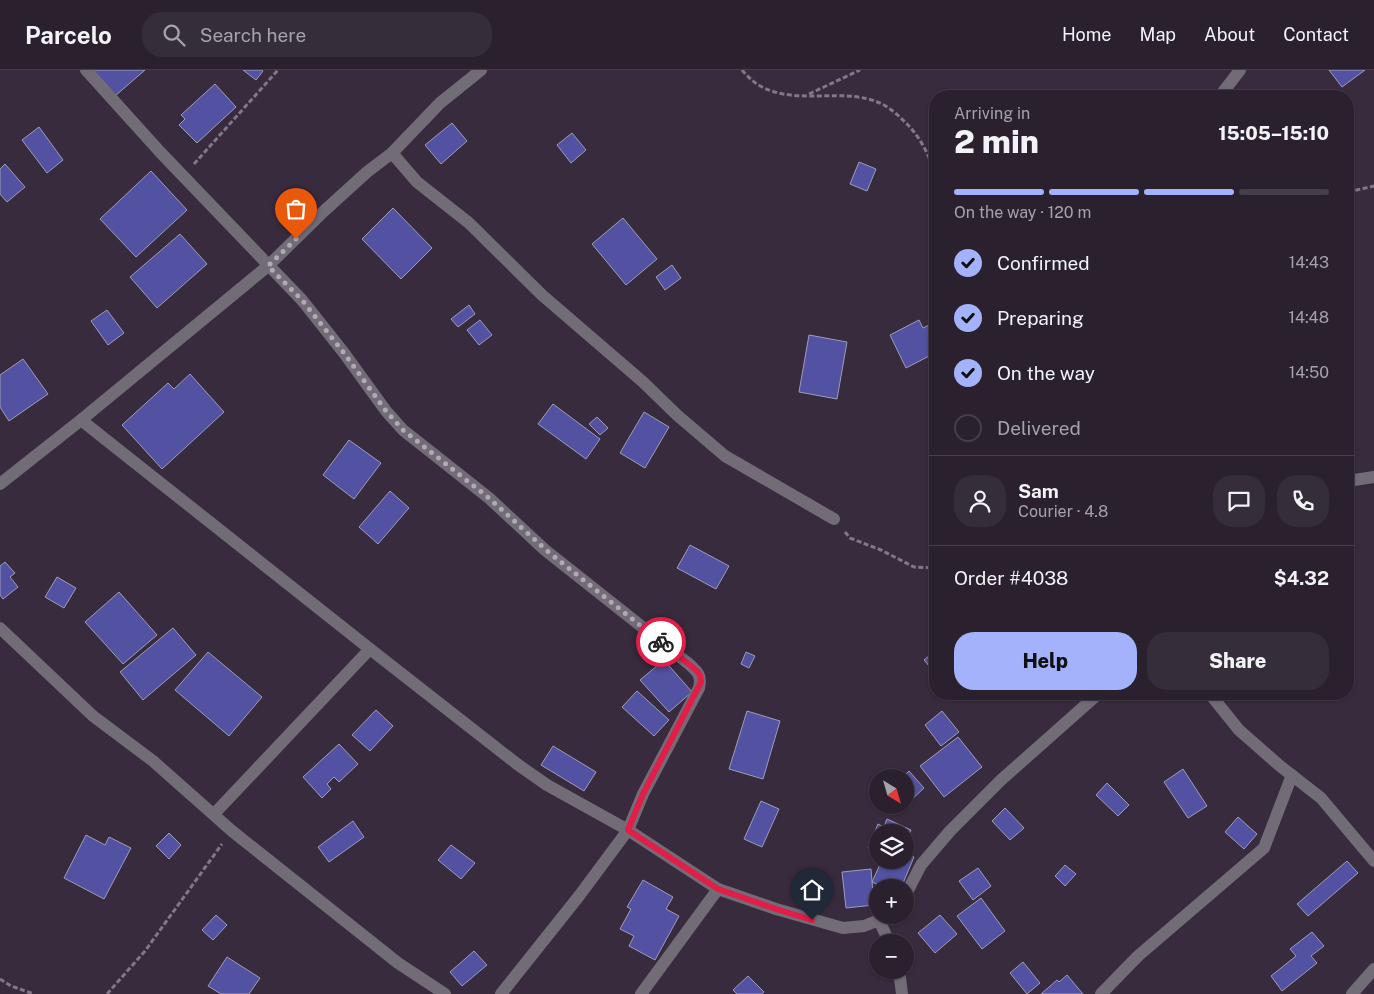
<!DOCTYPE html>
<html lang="en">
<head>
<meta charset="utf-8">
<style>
  :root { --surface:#2a202e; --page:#362d3a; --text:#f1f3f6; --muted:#a5a3aa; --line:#463e4a; --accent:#a4b2fc }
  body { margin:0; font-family:"Public Sans",sans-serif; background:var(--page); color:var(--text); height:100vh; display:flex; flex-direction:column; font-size:19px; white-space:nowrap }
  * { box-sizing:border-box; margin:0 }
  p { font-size:16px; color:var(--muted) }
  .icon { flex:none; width:28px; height:28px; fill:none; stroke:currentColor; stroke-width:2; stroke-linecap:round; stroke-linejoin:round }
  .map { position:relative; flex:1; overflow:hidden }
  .panel { position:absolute; left:929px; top:20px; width:425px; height:610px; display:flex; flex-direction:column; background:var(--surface); border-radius:20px; box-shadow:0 1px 4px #0004,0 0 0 1px var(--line) }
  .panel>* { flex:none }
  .needle { width:32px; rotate:143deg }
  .buttons { position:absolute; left:869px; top:699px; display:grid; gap:10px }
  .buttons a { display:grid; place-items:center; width:45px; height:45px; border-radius:50%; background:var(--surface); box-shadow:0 1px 4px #0004,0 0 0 1px var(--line); font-size:25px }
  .pin { position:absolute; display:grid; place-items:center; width:42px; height:42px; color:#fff; margin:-51px -21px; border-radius:50% 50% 50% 0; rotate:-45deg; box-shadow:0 0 5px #0007 }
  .pin .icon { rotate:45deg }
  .courier { position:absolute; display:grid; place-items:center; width:50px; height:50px; margin:-25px; border:4px solid #e11d48; border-radius:50%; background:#fff; color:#222; box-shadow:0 1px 6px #0007 }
  .overview em { font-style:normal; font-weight:800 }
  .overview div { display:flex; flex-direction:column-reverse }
  .overview { display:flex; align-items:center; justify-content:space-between; height:85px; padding:0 25px }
  h1 { font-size:32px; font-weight:800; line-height:38px }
  .bar { display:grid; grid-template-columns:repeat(4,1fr); gap:8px 5px; align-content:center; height:60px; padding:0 25px }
  .bar i { height:6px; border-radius:4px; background:var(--line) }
  .bar .active { background:var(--accent) }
  .bar p { grid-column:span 4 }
  .line { display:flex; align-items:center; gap:12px; padding:0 25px; border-top:1px solid var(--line) }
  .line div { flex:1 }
  .round { display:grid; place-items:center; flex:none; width:52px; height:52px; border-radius:20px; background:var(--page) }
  ol { padding:0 25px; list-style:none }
  li { display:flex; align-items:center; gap:15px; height:55px }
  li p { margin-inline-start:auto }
  li .icon { padding:5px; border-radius:50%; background:var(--accent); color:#111; stroke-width:4 }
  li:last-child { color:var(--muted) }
  li i { width:28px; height:28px; border:2px solid var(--line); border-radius:50% }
  .button { display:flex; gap:10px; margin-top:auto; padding:10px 25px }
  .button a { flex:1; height:58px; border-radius:20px; background:var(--accent); color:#111; font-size:20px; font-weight:800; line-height:58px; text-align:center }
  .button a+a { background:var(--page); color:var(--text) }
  header { display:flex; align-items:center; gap:30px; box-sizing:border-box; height:70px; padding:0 25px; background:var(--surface); border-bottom:1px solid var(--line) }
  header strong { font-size:24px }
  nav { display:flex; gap:28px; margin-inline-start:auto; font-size:18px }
  .search { width:350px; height:45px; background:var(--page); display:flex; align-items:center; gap:12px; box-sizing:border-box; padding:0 18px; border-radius:20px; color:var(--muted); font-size:19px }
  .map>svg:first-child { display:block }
  .building { fill:#5351a1; stroke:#9c9eb8 }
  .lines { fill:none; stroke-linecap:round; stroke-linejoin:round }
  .path { stroke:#827787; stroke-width:3; stroke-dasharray:5 2.5; stroke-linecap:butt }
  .street { stroke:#726c77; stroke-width:12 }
  .done { stroke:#b2a8b6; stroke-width:5; stroke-dasharray:0 9 }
  .route { stroke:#e11d48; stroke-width:6 }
</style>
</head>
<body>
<header>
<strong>Parcelo</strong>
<div class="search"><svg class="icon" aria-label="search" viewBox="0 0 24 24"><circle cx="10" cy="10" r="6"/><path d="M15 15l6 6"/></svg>Search here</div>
<nav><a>Home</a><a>Map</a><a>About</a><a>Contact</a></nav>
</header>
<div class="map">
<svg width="1374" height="924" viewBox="0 0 1374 924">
  <rect width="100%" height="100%" fill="#382b3e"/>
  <g class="building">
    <polygon points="92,0 145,0 115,26"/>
    <polygon points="243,0 261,0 263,1 256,10"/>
    <polygon points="1329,0 1365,0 1342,17"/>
    <polygon points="215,14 236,37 197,73 179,55 185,49 181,45"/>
    <polygon points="452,53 467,71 441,94 425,75"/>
    <polygon points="39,57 63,90 47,103 22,70"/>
    <polygon points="572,63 586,80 571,93 557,75"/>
    <polygon points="859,92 876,99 867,121 850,114"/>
    <polygon points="5,94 25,117 7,132 0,124 0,99"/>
    <polygon points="151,101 187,140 136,187 100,149"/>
    <polygon points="393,138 432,178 401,209 362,169"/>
    <polygon points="623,148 657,189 626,215 592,174"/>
    <polygon points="180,164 207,194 157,238 130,207"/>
    <polygon points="672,195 681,208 665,220 656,207"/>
    <polygon points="469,235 475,244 458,257 451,249"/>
    <polygon points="107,240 124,263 108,275 91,251"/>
    <polygon points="480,250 492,265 479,275 467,260"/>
    <polygon points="919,250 923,258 935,252 935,283 906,298 890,265"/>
    <polygon points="809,265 847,272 837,329 799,322"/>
    <polygon points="23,289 48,324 9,351 0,337 0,305"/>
    <polygon points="190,304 224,342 162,399 122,355 168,313 174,319"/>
    <polygon points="553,334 600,369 586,389 538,354"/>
    <polygon points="644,342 669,357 645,398 620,383"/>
    <polygon points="597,347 608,358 600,365 589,354"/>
    <polygon points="349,370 381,393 354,429 323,405"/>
    <polygon points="390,421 409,438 378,474 359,457"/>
    <polygon points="690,475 729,496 716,519 677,498"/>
    <polygon points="5,492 15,503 10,507 18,517 3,529 0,525 0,496"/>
    <polygon points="57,507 76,518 64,538 45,527"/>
    <polygon points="119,522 157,565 123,594 85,552"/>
    <polygon points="173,558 196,585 143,630 120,602"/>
    <polygon points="935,581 935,603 924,590"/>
    <polygon points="208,582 262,627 229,666 175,620"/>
    <polygon points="746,582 755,586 749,598 741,594"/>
    <polygon points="664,590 692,622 669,642 640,610"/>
    <polygon points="637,621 669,650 654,666 622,637"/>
    <polygon points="376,640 393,656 370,681 352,665"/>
    <polygon points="747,641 780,651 763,709 729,699"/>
    <polygon points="942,641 959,662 941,676 925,655"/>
    <polygon points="958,667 982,697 944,727 920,696"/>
    <polygon points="339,674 358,694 339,712 334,707 327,714 331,719 322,728 303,707"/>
    <polygon points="553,676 596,702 584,721 541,695"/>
    <polygon points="1183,699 1207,736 1188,748 1164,712"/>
    <polygon points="909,701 924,718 910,731 905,726 905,708 902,708"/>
    <polygon points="1107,713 1129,735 1118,746 1096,725"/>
    <polygon points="761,731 779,739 762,777 744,769"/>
    <polygon points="1005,738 1024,758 1010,770 992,751"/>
    <polygon points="1238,747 1257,764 1244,779 1225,762"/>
    <polygon points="887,749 911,760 905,773 905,762 878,762 878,782 868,778 878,754 884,757"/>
    <polygon points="353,751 364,767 329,792 318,777"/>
    <polygon points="169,763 181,775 169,789 156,776"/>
    <polygon points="86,765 105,775 109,767 131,778 104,829 64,808"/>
    <polygon points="451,775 475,793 461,809 438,790"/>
    <polygon points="905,778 908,779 906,783 914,787 901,818 885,818 872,812 882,790 905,790"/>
    <polygon points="1347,791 1358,803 1308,846 1297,834"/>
    <polygon points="1065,795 1076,804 1065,816 1055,806"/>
    <polygon points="978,798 991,816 973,830 959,811"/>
    <polygon points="871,799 874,835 846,838 842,802"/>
    <polygon points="643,810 673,827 666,839 679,846 655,890 629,876 634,866 620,859 631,839 627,837"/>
    <polygon points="981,828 1005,861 982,879 957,846"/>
    <polygon points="216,845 227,855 213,870 202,860"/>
    <polygon points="940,845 957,864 935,883 918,863"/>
    <polygon points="1312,862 1324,876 1311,886 1317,893 1282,921 1271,906 1296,886 1290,879"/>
    <polygon points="474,881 487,895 462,916 450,902"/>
    <polygon points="227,887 260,908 249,924 221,924 208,916"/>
    <polygon points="1023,892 1040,913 1027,924 1010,903"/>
    <polygon points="1067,905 1083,924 1041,924 1057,910 1059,912"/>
    <polygon points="748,906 764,922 762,924 737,924 733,920"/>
  </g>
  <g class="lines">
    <g class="path">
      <path d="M742 0C748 7 754 13 762 17 799 36 845 16 882 34 892 39 901 48 909 56 922 70 932 90 935 109"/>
      <polyline points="809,24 860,0"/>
      <polyline points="194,94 278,0"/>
      <polyline points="1348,122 1374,116"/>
      <polyline points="845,462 850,468 881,480 914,497 935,498"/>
      <polyline points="0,909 11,916 34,924"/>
      <polyline points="107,924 145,881 222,774"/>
    </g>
    <g class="street">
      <path d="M86 0 161 83 302 230 344 283 386 341 403 360 489 428 545 480 689 594C698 602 702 606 699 618L643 724 628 760 579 826 501 924"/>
      <polyline points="1220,26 1240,0"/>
      <polyline points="392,83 417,112 469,153 542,225 643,312 677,345 725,386 834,449"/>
      <polyline points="81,350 370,579 517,694 547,715 628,760 718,819 776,839 843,858 864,856 879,850 884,845"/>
      <polyline points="1348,411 1374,407"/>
      <polyline points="0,414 81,350 268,196 323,142 367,102 392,83 440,33 481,0"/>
      <polyline points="0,558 93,646 153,691 232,761 398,893 445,924"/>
      <polyline points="1210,624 1239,660 1280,696 1321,728 1374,791"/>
      <polyline points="214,744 370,579"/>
      <polyline points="905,826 921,795 950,761 1001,710 1098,624"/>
      <polyline points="879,850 889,872"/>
      <polyline points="899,900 902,924"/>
      <polyline points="641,924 718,819"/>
      <polyline points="1101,924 1138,886 1264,778 1292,705"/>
      <polyline points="1352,924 1374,899"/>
    </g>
  </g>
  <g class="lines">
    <polyline class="done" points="296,169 268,196 302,230 344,283 386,341 403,360 489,428 546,480 661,572"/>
    <polyline class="route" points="661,572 696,600 700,605 701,612 643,724 628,760 718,819 776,839 812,850"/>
  </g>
</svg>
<div class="buttons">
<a><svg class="needle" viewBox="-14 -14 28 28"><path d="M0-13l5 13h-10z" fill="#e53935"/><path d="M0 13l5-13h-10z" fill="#a5a3aa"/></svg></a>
<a><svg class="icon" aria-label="layers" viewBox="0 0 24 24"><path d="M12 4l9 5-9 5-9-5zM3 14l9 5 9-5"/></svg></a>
<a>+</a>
<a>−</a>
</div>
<div class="pin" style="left:296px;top:169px;background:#ea580c"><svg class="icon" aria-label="bag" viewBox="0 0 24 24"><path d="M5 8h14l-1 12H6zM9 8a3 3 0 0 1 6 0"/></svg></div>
<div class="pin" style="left:812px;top:850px;background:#1f2937"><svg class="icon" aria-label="home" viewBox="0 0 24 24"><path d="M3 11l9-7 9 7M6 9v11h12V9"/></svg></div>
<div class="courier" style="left:661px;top:572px"><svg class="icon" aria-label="bike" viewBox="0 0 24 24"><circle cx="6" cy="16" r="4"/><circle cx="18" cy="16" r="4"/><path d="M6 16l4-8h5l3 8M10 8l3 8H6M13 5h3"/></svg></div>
<section class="panel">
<div class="overview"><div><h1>2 min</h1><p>Arriving in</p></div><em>15:05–15:10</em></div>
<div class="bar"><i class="active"></i><i class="active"></i><i class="active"></i><i></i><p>On the way · 120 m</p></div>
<ol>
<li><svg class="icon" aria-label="check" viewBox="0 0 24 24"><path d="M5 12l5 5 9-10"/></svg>Confirmed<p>14:43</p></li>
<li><svg class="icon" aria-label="check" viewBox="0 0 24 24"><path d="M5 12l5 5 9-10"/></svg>Preparing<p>14:48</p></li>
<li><svg class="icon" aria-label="check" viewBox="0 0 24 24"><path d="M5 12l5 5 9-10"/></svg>On the way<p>14:50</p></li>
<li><i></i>Delivered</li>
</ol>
<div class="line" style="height:90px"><a class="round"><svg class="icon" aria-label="person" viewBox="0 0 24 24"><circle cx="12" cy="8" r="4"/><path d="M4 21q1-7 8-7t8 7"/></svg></a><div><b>Sam</b><p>Courier · 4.8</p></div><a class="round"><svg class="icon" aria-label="chat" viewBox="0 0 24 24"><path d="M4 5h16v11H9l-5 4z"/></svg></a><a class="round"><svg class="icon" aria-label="phone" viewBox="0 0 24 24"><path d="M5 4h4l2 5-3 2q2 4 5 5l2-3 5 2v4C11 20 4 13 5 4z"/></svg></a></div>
<div class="line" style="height:65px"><div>Order #4038</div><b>$4.32</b></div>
<div class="button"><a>Help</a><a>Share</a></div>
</section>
</div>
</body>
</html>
